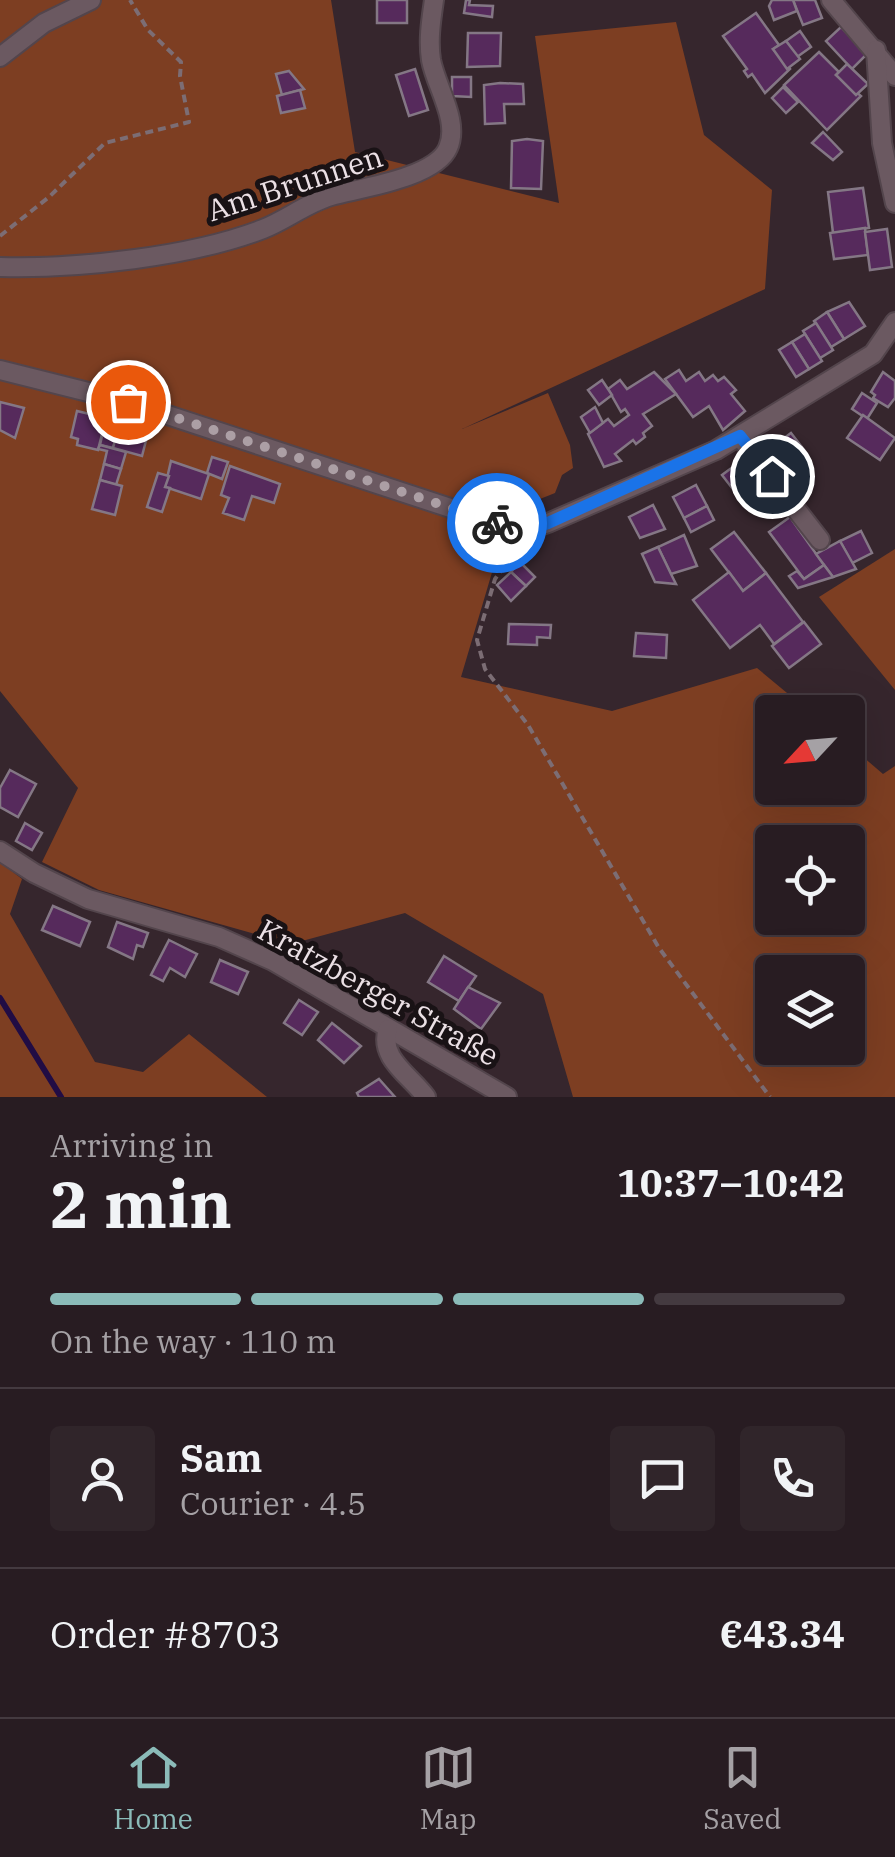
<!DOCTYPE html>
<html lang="en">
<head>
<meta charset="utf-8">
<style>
  :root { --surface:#281c22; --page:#30252a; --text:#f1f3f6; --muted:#a5a1a5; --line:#443a40; --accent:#8bbbb9 }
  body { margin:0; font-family:"IBM Plex Serif",serif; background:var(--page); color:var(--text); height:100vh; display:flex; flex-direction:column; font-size:38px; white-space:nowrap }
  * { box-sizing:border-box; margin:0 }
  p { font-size:32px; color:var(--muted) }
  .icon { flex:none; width:55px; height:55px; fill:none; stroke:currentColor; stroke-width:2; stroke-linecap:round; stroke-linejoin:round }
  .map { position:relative; height:1097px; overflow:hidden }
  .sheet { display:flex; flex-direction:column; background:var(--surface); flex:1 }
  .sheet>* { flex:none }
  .needle { width:65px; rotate:244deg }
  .controls { position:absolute; left:755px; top:695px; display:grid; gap:20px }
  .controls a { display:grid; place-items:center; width:110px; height:110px; border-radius:10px; background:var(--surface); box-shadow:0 10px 40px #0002,0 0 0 2px var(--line); font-size:50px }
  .pin { position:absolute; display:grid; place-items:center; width:85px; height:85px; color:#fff; margin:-42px; border:5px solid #fff; border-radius:50%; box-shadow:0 2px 10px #0007 }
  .courier { position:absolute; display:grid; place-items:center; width:100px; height:100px; margin:-50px; border:8px solid #1a73e8; border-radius:50%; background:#fff; color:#222; box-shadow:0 2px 12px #0007 }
  .summary em { font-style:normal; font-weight:800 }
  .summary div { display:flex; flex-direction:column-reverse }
  .summary { display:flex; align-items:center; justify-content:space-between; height:170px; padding:0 50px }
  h1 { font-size:65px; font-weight:800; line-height:75px }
  .bar { display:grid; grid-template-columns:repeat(4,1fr); gap:15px 10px; align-content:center; height:120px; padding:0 50px }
  .bar i { height:12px; border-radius:8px; background:var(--line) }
  .bar .selected { background:var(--accent) }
  .bar p { grid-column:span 4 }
  .line { display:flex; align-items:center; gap:25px; padding:0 50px; border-top:2px solid var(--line) }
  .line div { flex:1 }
  .round { display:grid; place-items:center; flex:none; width:105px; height:105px; border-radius:10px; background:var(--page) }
  .dock { display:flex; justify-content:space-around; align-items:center; height:140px; border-top:2px solid var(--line); background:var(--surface); font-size:28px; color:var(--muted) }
  .dock a { display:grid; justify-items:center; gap:5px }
  .dock .selected { color:var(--accent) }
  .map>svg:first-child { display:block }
  .green { fill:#7d3e22; fill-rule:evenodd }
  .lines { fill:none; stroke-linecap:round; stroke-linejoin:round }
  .stream { stroke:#210c44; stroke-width:6 }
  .building { fill:#562a5c; stroke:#847785; stroke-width:2.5 }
  .minor-casing { stroke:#53454c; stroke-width:22 }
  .path { stroke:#7c6d74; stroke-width:4; stroke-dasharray:8 5; stroke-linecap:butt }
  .minor { stroke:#6b5961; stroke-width:18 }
  .done { stroke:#ac9fa5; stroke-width:10; stroke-dasharray:0 18 }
  .route { stroke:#1a73e8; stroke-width:12 }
  .labels { text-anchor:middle; stroke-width:10; stroke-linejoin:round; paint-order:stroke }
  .street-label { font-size:30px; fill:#ebe0e5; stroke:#191215 }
</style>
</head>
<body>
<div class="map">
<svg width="895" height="1097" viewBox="0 0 895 1097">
  <rect width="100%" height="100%" fill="#36262d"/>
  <g class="green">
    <path d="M0 0H331L355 152 559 203 535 36 676 22 704 135 772 190 765 289 462 429 548 393 570 445 573 468 562 475 555 493 520 507 512 505 461 677 612 711 757 668 810 712H772V788H848V744L883 774 895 766V1097H573L543 994 405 913 291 944 99 890 42 862 78 788 0 691ZM772 842H848V918H772ZM772 972H848V1048H772Z"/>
    <polygon points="895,549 895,690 819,597"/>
    <polygon points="0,862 22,879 10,914 95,1062 143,1072 189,1034 267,1097 0,1097"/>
  </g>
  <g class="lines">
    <polyline class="stream" points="0,998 61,1097"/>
  </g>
  <g class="building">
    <rect x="377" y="0" width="30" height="23"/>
    <polygon points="466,0 470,0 469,5 493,6 492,17 464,13"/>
    <polygon points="793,0 815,0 822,18 803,25"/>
    <polygon points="793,0 797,11 774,20 769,6 772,0"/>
    <polygon points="756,13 779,45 773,49 790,69 765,93 752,74 748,77 744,71 747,69 723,36"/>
    <polygon points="841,27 867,54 852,69 826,41"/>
    <polygon points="800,31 811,47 797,57 786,41"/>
    <polygon points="468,33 501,33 500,66 467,67"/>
    <polygon points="786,41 800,59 787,69 773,49"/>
    <polygon points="819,52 839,72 836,75 861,96 827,130 784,85"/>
    <polygon points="847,64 868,84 856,95 836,75"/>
    <polygon points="415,69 428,110 409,116 396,75"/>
    <polygon points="289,71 304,89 282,95 276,74"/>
    <polygon points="452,77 471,77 471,97 452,96"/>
    <polygon points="500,83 523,84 524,104 504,104 505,123 485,124 484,85"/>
    <polygon points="783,87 798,102 786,113 772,98"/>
    <polygon points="300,90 305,108 281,113 277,96"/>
    <polygon points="823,132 842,152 833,160 812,143"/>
    <polygon points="527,139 543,141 541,189 511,188 512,141"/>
    <polygon points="863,188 869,228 833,233 828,192"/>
    <polygon points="865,228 868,255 834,259 830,233"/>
    <polygon points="887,229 892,267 870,270 865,232"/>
    <polygon points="849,302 865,326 844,339 827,312"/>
    <polygon points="827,312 844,339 831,347 814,321"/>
    <polygon points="816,323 833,350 820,358 803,331"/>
    <polygon points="805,334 822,361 809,369 792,342"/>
    <polygon points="792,342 809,369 796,377 779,350"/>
    <polygon points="679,370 686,381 699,372 705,381 713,375 718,381 724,377 736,390 731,394 745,411 723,430 709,406 693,417 665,379"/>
    <polygon points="654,372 676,394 643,414 652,426 643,433 645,437 636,444 633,440 615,454 621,461 604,467 588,434 608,419 614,426 629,415 625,409 621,412 608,389 620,380 627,389"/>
    <polygon points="883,372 895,381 895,398 888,407 873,398 875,395 871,392"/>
    <polygon points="602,380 612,395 599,405 588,390"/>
    <polygon points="862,393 877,403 867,419 852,409"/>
    <polygon points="0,402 24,408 15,438 0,430"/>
    <polygon points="595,407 603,423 590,433 581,417"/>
    <polygon points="77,411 106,418 98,450 77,445 78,439 71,437"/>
    <polygon points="863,415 895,438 880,460 847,438"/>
    <polygon points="106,418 121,422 113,448 100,445"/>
    <polygon points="119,426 148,433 142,456 113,448"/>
    <polygon points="791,433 805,451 800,455 805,461 798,466 793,459 778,471 764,453"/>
    <polygon points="100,445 126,452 121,469 104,464 107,451 98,449"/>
    <polygon points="212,457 228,462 222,479 207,473"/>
    <polygon points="745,458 761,479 739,497 722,475"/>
    <polygon points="171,461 209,474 201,499 165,487"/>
    <polygon points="104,464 121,469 116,485 100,480"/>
    <polygon points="230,466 280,484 274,503 252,496 244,520 223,513 229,498 221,495"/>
    <polygon points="158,473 169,476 165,487 170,488 162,512 147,507"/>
    <polygon points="100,480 122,486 115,515 92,509"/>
    <polygon points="696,485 707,506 684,518 673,497"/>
    <polygon points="653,505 665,529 640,538 629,517"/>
    <polygon points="707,506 714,520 691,532 684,518"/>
    <polygon points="790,517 824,565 804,579 769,532"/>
    <polygon points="861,531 872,553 852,563 840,541"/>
    <polygon points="734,532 766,573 743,591 711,549"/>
    <polygon points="684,535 697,566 671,574 658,547"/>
    <polygon points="840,541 856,569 833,577 816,554"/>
    <polygon points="658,547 671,574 676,584 655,582 642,554"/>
    <polygon points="520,562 535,577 526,586 511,572"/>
    <polygon points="824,565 833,577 798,588 789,576 797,571 804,579"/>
    <polygon points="511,572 526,586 511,601 497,585"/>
    <polygon points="729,572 743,591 766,573 803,622 774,644 760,625 730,648 693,600"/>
    <polygon points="804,622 821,644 789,668 772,646"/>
    <polygon points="509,624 551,625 550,638 537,637 537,645 508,644"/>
    <polygon points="636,633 667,635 666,658 634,656"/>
    <polygon points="10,770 36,784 18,817 0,807 0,788"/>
    <polygon points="25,823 42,833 32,850 16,841"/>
    <polygon points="53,906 90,922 80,946 42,930"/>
    <polygon points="117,922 148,933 143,947 137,945 133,959 108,947"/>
    <polygon points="169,940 197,954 185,977 170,968 163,981 151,975"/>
    <polygon points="444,956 476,976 459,1001 428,982"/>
    <polygon points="220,960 248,972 238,994 211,982"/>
    <polygon points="468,987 500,1003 481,1029 454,1009"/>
    <polygon points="299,1000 318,1012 302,1035 284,1023"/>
    <polygon points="332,1023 361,1046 344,1063 318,1040"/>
    <polygon points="379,1079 395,1097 359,1097 357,1093"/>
  </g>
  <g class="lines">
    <g class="minor-casing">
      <g id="minor">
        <polyline points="831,0 895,76"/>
        <polyline points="876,50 882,143 895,203"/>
        <polyline points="0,57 44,23 91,0"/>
        <path d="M0 267C77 269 191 257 263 229 286 220 307 203 331 196 360 188 435 178 448 148 460 121 436 87 431 60 428 40 431 21 434 0"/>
        <polyline points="0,370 128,402 499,524 531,529 548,523 716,450 873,354 895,322"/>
        <polyline points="740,437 820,540"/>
        <polyline points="0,851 34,873 88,899 219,937 273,961 507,1097"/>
        <path d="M388 1029C378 1058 411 1076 426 1097"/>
      </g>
    </g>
    <g class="path">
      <polyline points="0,236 49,197 105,143 189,122 180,76 181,62 148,30 130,0"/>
      <polyline points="520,545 495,579 477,640 485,669 528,725 659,948 770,1097"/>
    </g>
    <use href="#minor" class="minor"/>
  </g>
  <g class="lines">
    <polyline class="done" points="128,402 497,523"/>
    <polyline class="route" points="497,523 531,529 548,523 740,436 772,476"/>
  </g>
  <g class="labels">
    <g class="street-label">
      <text transform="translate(295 184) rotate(-18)" y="10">Am Brunnen</text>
      <text transform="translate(378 993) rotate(29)" y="10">Kratzberger Straße</text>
    </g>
  </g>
</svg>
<div class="controls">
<a><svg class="needle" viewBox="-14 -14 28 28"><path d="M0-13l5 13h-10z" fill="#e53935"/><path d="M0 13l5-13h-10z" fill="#a5a1a5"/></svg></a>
<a><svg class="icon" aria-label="locate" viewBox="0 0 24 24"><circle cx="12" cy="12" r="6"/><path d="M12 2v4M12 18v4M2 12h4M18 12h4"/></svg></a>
<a><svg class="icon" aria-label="layers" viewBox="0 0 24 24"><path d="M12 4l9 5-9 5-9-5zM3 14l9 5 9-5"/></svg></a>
</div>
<div class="pin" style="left:128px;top:402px;background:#ea580c"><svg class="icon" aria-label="bag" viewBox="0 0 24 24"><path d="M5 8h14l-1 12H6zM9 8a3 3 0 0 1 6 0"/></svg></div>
<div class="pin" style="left:772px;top:476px;background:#1f2937"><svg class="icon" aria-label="home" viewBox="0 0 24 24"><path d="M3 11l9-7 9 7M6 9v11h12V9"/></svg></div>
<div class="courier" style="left:497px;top:523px"><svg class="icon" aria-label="bike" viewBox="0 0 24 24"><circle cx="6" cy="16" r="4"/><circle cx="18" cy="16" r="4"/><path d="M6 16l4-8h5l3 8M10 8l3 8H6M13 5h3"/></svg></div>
</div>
<section class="sheet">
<div class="summary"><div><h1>2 min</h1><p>Arriving in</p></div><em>10:37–10:42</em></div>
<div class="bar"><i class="selected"></i><i class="selected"></i><i class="selected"></i><i></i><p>On the way · 110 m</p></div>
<div class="line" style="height:180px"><a class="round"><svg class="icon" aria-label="person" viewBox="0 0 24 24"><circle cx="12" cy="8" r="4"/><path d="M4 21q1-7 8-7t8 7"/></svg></a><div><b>Sam</b><p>Courier · 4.5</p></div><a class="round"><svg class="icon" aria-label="chat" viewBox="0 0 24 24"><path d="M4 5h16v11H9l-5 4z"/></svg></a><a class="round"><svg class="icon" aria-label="phone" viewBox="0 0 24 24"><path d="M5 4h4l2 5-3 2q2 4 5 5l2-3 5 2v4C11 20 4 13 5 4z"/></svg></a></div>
<div class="line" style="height:130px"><div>Order #8703</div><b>€43.34</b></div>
</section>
<nav class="dock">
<a class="selected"><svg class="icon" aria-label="home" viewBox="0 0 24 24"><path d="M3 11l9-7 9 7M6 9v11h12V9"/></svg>Home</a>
<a><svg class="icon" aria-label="map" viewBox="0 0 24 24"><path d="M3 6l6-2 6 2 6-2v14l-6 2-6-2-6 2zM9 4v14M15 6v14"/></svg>Map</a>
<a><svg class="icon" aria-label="saved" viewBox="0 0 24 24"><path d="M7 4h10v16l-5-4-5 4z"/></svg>Saved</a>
</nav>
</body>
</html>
